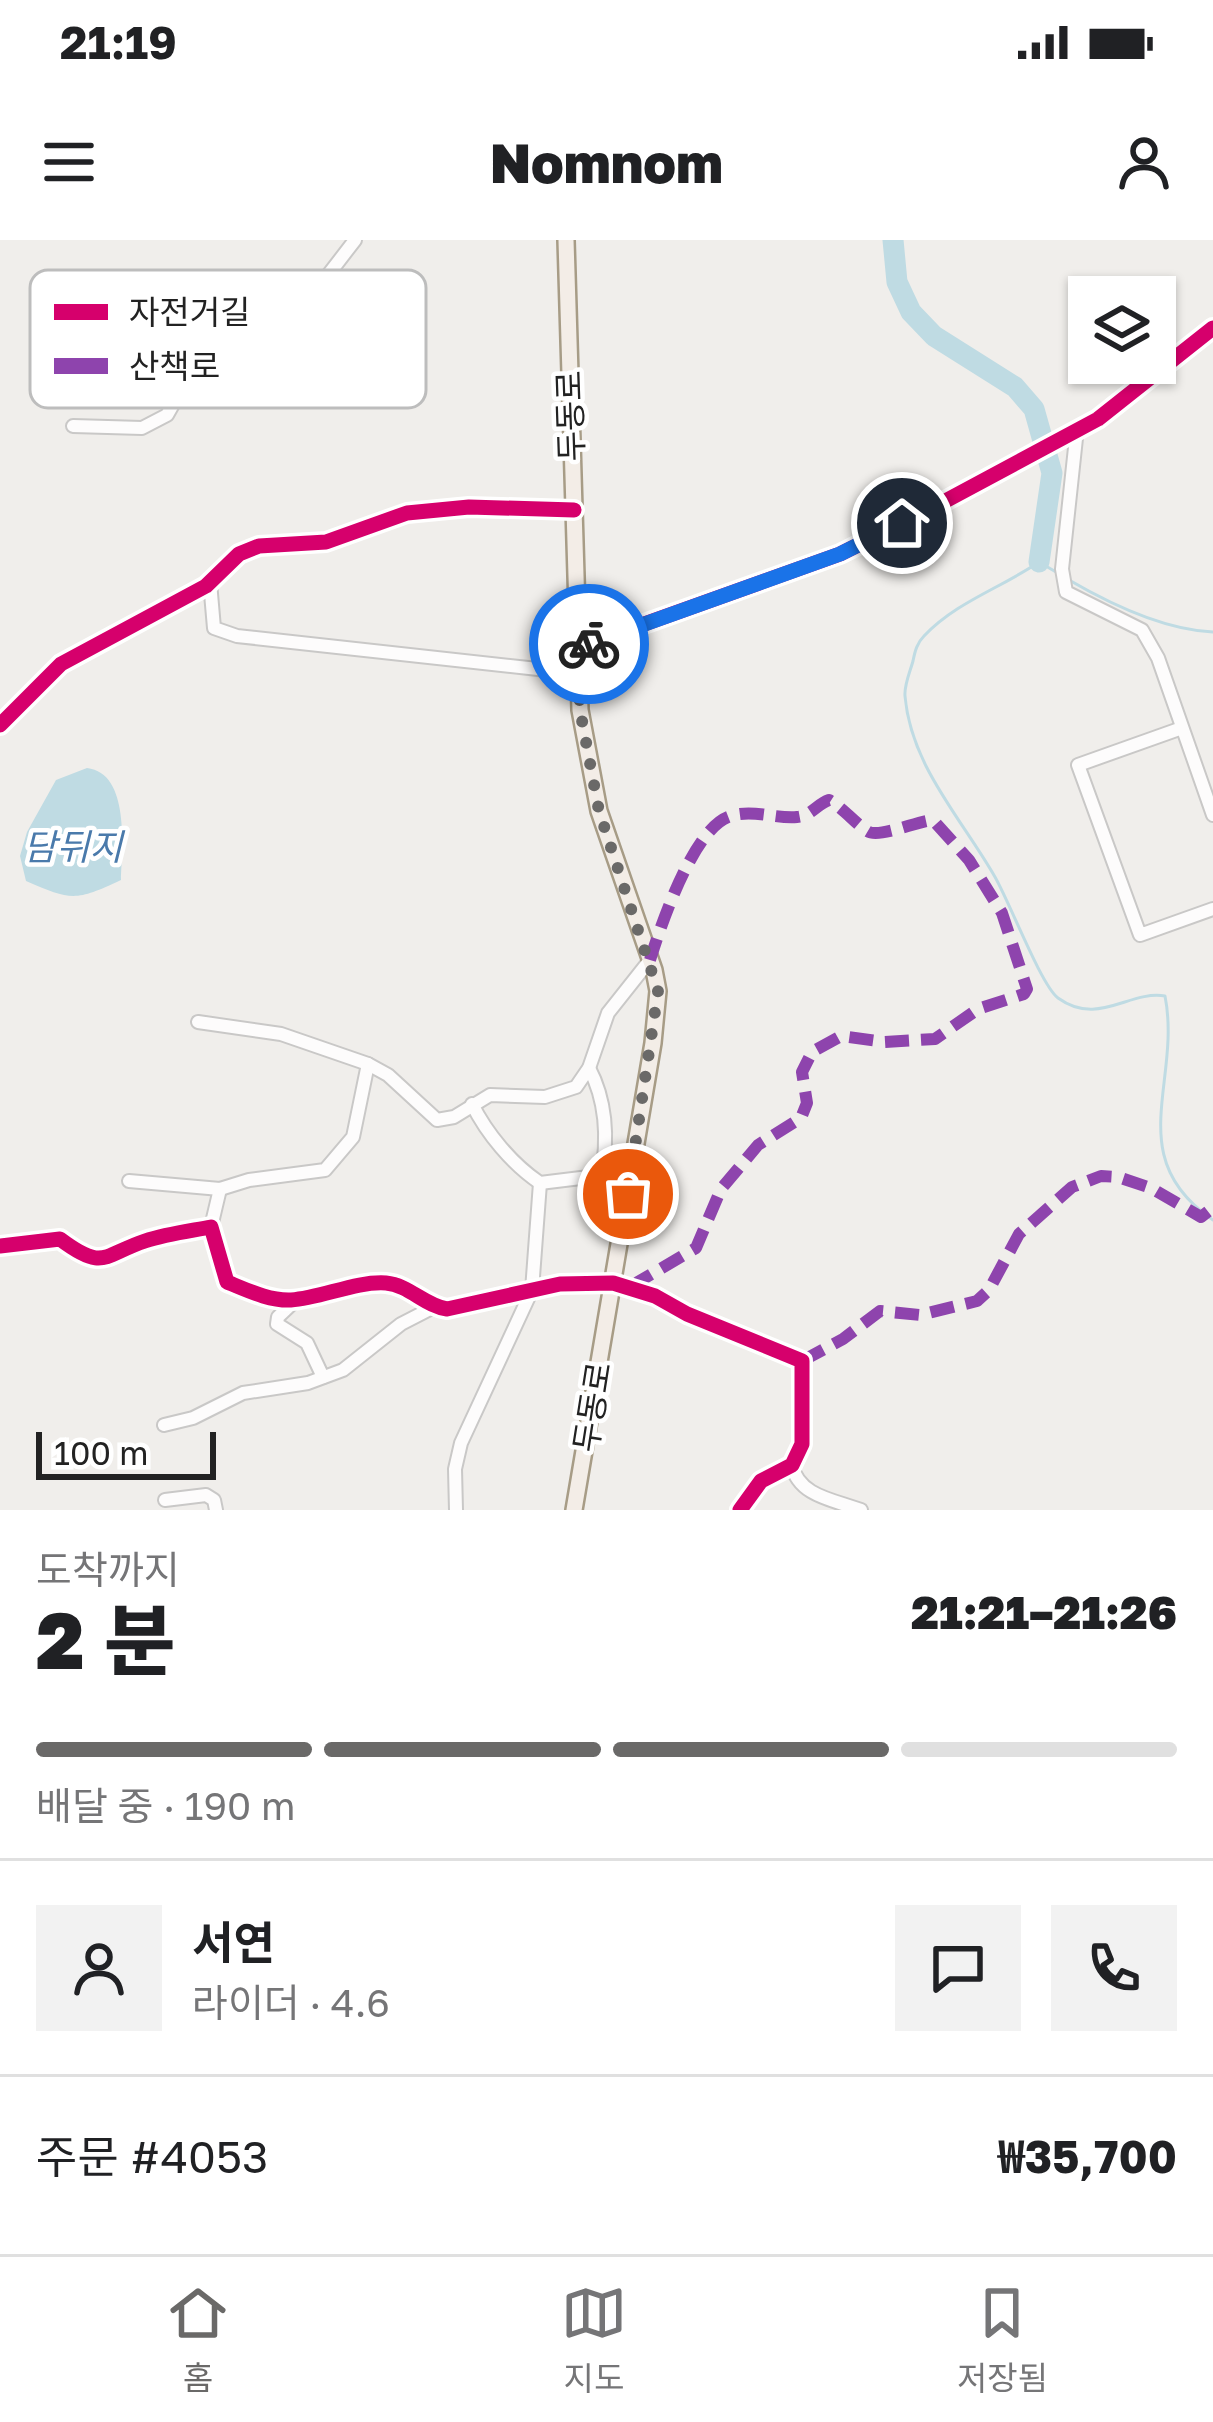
<!DOCTYPE html>
<html lang="ko">
<head>
<meta charset="utf-8">
<style>
  :root { --surface:#fff; --page:#f2f2f2; --text:#202124; --muted:#757577; --line:#e0e0e0; --accent:#6a6968 }
  body { margin:0; font-family:"Golos Text","Noto Sans KR",sans-serif; background:var(--page); color:var(--text); height:100vh; display:flex; flex-direction:column; font-size:45px; white-space:nowrap }
  * { box-sizing:border-box; margin:0 }
  p { font-size:39px; color:var(--muted) }
  .icon { flex:none; width:66px; height:66px; fill:none; stroke:currentColor; stroke-width:2; stroke-linecap:round; stroke-linejoin:round }
  .map { position:relative; height:1270px; overflow:hidden }
  .sheet { display:flex; flex-direction:column; background:var(--surface); flex:1 }
  .sheet>* { flex:none }
  .fabs { position:absolute; left:1068px; top:36px; display:grid; gap:24px }
  .fabs a { display:grid; place-items:center; width:108px; height:108px; border-radius:0px; background:var(--surface); box-shadow:0 3px 9px #0004; font-size:60px }
  .scale { position:absolute; left:36px; bottom:30px; width:180px; box-sizing:border-box; padding-left:12px; border:6px solid #222; border-top:0; font-size:33px; line-height:42px; white-space:nowrap; color:#222; -webkit-text-stroke:9px #fff; paint-order:stroke }
  .pin { position:absolute; display:grid; place-items:center; width:102px; height:102px; color:#fff; margin:-51px; border:6px solid #fff; border-radius:50%; box-shadow:0 3px 12px #0007 }
  .courier { position:absolute; display:grid; place-items:center; width:120px; height:120px; margin:-60px; border:9px solid #1a73e8; border-radius:50%; background:#fff; color:#222; box-shadow:0 3px 15px #0007 }
  .overview em { font-style:normal; font-weight:800 }
  .overview div { display:flex; flex-direction:column-reverse }
  .overview { display:flex; align-items:center; justify-content:space-between; height:204px; padding:0 36px }
  h1 { font-size:78px; font-weight:800; line-height:90px }
  .bar { display:grid; grid-template-columns:repeat(4,1fr); gap:18px 12px; align-content:center; height:144px; padding:0 36px }
  .bar i { height:15px; border-radius:9px; background:var(--line) }
  .bar .current { background:var(--accent) }
  .bar p { grid-column:span 4 }
  .line { display:flex; align-items:center; gap:30px; padding:0 36px; border-top:3px solid var(--line) }
  .line div { flex:1 }
  .round { display:grid; place-items:center; flex:none; width:126px; height:126px; border-radius:0px; background:var(--page) }
  .status { display:flex; justify-content:space-between; align-items:center; height:84px; padding:0 60px; background:var(--surface); direction:ltr }
  .status svg { height:33px; fill:currentColor }
  header { display:flex; justify-content:space-between; align-items:center; height:156px; padding:0 36px; background:var(--surface); font-size:54px; font-weight:800 }
  .menu { display:flex; justify-content:space-around; align-items:center; height:168px; border-top:3px solid var(--line); background:var(--surface); font-size:33px; color:var(--muted) }
  .menu a { display:grid; justify-items:center; gap:6px }
  .menu .current { color:var(--accent) }
  .map>svg:first-child { display:block }
  .water { fill:#bfdbe3 }
  .lines { fill:none; stroke-linecap:round; stroke-linejoin:round }
  .stream { stroke:#bfdbe3; stroke-width:3 }
  .river { stroke:#bfdbe3; stroke-width:21 }
  .minor-casing { stroke:#c9c8c7; stroke-width:16 }
  .major-casing { stroke:#a79c86; stroke-width:20 }
  .minor { stroke:#fdfcfc; stroke-width:12 }
  .major { stroke:#f3ede7; stroke-width:15 }
  .quiet { stroke:#8e44ad; stroke-width:12; stroke-dasharray:24 12; stroke-linecap:butt }
  .cycleway-casing { stroke:#fff; stroke-width:22 }
  .cycleway { stroke:#d6006c; stroke-width:15 }
  .done { stroke:#6a6968; stroke-width:12; stroke-dasharray:0 21.6 }
  .route { stroke:#1a73e8; stroke-width:15 }
  .labels { text-anchor:middle; stroke-width:9; stroke-linejoin:round; paint-order:stroke }
  .street-label { font-size:33px; fill:#222; stroke:#fff }
  .water-label { font-size:36px; font-style:italic; fill:#4a7aab; stroke:#fff }
  .key { fill:#fff; stroke:#bdbdbd; stroke-width:3 }
  .key-label { font-size:33px; fill:#222 }
</style>
</head>
<body>
<div class="status"><b>21:19</b><svg viewBox="0 0 49 12"><path d="M0 12V9h3v3zM5 12V6h3v6zM10 12V3h3v9zM15 12V0h3v12zM26 1h20v11H26zM47 4h2v5h-2z"/></svg></div>
<header><svg class="icon" aria-label="menu" viewBox="0 0 24 24"><path d="M4 6h16M4 12h16M4 18h16"/></svg>Nomnom<svg class="icon" aria-label="person" viewBox="0 0 24 24"><circle cx="12" cy="8" r="4"/><path d="M4 21q1-7 8-7t8 7"/></svg></header>
<div class="map">
<svg width="1213" height="1270" viewBox="0 0 1213 1270">
  <rect width="100%" height="100%" fill="#f0eeeb"/>
  <path class="water" d="M87 528C130 533 122 607 121 640 76 661 72 661 26 641L20 616 27 592 56 540Z"/>
  <g class="lines">
    <g class="stream">
      <path d="M1056 332 1039 322C1001 348 956 362 924 396 917 403 915 411 913 421 910 432 904 445 905 456 911 526 962 579 995 637 1010 663 1041 745 1058 758 1098 787 1129 750 1165 756 1182 842 1121 917 1213 980"/>
      <path d="M1069 340C1112 365 1164 390 1213 392"/>
    </g>
    <polyline class="river" points="893,0 897,42 911,72 934,96 1015,147 1034,169 1052,233 1039,322"/>
    <g class="minor-casing">
      <g id="minor">
        <polyline points="73,186 142,188 167,175 176,159 239,117 257,91 305,65 355,0"/>
        <polyline points="1077,189 1062,329 1066,352 1142,390 1158,418 1213,575"/>
        <polyline points="210,342 214,388 237,396 547,430 578,425"/>
        <polyline points="577,408 840,314 934,267 1098,179 1213,88"/>
        <polyline points="0,485 61,424 206,346 239,314 259,306 326,302 407,273 469,267 574,270"/>
        <polyline points="1182,488 1078,525 1140,695 1213,669"/>
        <polyline points="198,782 281,794 368,824 388,835 437,880 454,877 490,855 545,857 576,847 589,828 608,773 650,720"/>
        <path d="M589 828C607 862 608 902 601 939"/>
        <path d="M472 864C487 894 512 924 540 943L589 937 628 954"/>
        <polyline points="129,941 220,949 249,940 325,930 353,897 368,824"/>
        <polyline points="211,987 220,949"/>
        <path d="M0 1006 60 999C104 1032 103 1015 145 1001 166 994 190 991 211 987L227 1042C247 1050 269 1061 291 1060 322 1058 355 1041 386 1043 409 1045 425 1066 447 1069L560 1044 613 1043 655 1056 687 1074 802 1121V1204L792 1225 761 1241 740 1270"/>
        <polyline points="297,1059 278,1077 277,1084 307,1103 323,1137"/>
        <polyline points="164,1185 193,1178 243,1153 308,1143 343,1130 401,1084 434,1067"/>
        <path d="M792 1225C798 1256 834 1260 861 1270"/>
        <polyline points="165,1260 206,1255 214,1260 216,1270"/>
        <polyline points="456,1270 455,1229 461,1203 532,1050 540,943"/>
      </g>
    </g>
    <g class="major-casing">
      <polyline id="major" points="566,0 580,470 599,571 654,730 658,751 653,803 574,1270"/>
    </g>
    <use href="#minor" class="minor"/>
    <use href="#major" class="major"/>
    <g class="quiet">
      <path d="M634 1050 638 1042 696 1008 721 949 758 905 801 878 807 863 802 832 812 812 841 796 885 802 935 799 978 769 1024 754 1027 749 1002 673 969 620 933 580C917 581 878 599 867 591 854 582 844 569 829 560 817 564 811 576 797 577 776 579 753 569 731 576 694 586 661 685 650 720"/>
      <polyline points="802,1121 843,1099 880,1071 920,1075 977,1061 989,1050 1019,994 1072,947 1101,936 1118,937 1151,948 1201,977 1210,970 1213,972"/>
    </g>
    <g class="cycleway-casing">
      <g id="cycleway">
        <polyline points="577,408 840,314 934,267 1098,179 1213,88"/>
        <polyline points="0,485 61,424 206,346 239,314 259,306 326,302 407,273 469,267 574,270"/>
        <path d="M0 1006 60 999C104 1032 103 1015 145 1001 166 994 190 991 211 987L227 1042C247 1050 269 1061 291 1060 322 1058 355 1041 386 1043 409 1045 425 1066 447 1069L560 1044 613 1043 655 1056 687 1074 802 1121V1204L792 1225 761 1241 740 1270"/>
      </g>
    </g>
    <use href="#cycleway" class="cycleway"/>
  </g>
  <g class="lines">
    <polyline class="done" points="589,404 577,408 580,470 599,571 658,751 628,954"/>
    <polyline class="route" points="589,404 840,314 902,283"/>
  </g>
  <g class="labels">
    <g class="street-label">
      <text transform="translate(570 176) rotate(-92)" y="12">두동로</text>
      <text transform="translate(592 1167) rotate(-81)" y="12">두동로</text>
    </g>
    <g class="water-label">
      <text x="73" y="620">담뒤지</text>
    </g>
  </g>
  <rect x="30" y="30" width="396" height="138" rx="18" class="key"/>
  <rect x="54" y="64" width="54" height="16" fill="#d6006c"/>
  <rect x="54" y="118" width="54" height="16" fill="#8e44ad"/>
  <g class="key-label">
    <text x="129" y="84">자전거길</text>
    <text x="129" y="138">산책로</text>
  </g>
</svg>
<div class="fabs">
<a><svg class="icon" aria-label="layers" viewBox="0 0 24 24"><path d="M12 4l9 5-9 5-9-5zM3 14l9 5 9-5"/></svg></a>
</div>
<div class="scale">100 m</div>
<div class="pin" style="left:628px;top:954px;background:#ea580c"><svg class="icon" aria-label="bag" viewBox="0 0 24 24"><path d="M5 8h14l-1 12H6zM9 8a3 3 0 0 1 6 0"/></svg></div>
<div class="pin" style="left:902px;top:283px;background:#1f2937"><svg class="icon" aria-label="home" viewBox="0 0 24 24"><path d="M3 11l9-7 9 7M6 9v11h12V9"/></svg></div>
<div class="courier" style="left:589px;top:404px"><svg class="icon" aria-label="bike" viewBox="0 0 24 24"><circle cx="6" cy="16" r="4"/><circle cx="18" cy="16" r="4"/><path d="M6 16l4-8h5l3 8M10 8l3 8H6M13 5h3"/></svg></div>
</div>
<section class="sheet">
<div class="overview"><div><h1>2 분</h1><p>도착까지</p></div><em>21:21–21:26</em></div>
<div class="bar"><i class="current"></i><i class="current"></i><i class="current"></i><i></i><p>배달 중 · 190 m</p></div>
<div class="line" style="height:216px"><a class="round"><svg class="icon" aria-label="person" viewBox="0 0 24 24"><circle cx="12" cy="8" r="4"/><path d="M4 21q1-7 8-7t8 7"/></svg></a><div><b>서연</b><p>라이더 · 4.6</p></div><a class="round"><svg class="icon" aria-label="chat" viewBox="0 0 24 24"><path d="M4 5h16v11H9l-5 4z"/></svg></a><a class="round"><svg class="icon" aria-label="phone" viewBox="0 0 24 24"><path d="M5 4h4l2 5-3 2q2 4 5 5l2-3 5 2v4C11 20 4 13 5 4z"/></svg></a></div>
<div class="line" style="height:156px"><div>주문 #4053</div><b>₩35,700</b></div>
</section>
<nav class="menu">
<a class="current"><svg class="icon" aria-label="home" viewBox="0 0 24 24"><path d="M3 11l9-7 9 7M6 9v11h12V9"/></svg>홈</a>
<a><svg class="icon" aria-label="map" viewBox="0 0 24 24"><path d="M3 6l6-2 6 2 6-2v14l-6 2-6-2-6 2zM9 4v14M15 6v14"/></svg>지도</a>
<a><svg class="icon" aria-label="saved" viewBox="0 0 24 24"><path d="M7 4h10v16l-5-4-5 4z"/></svg>저장됨</a>
</nav>
</body>
</html>
